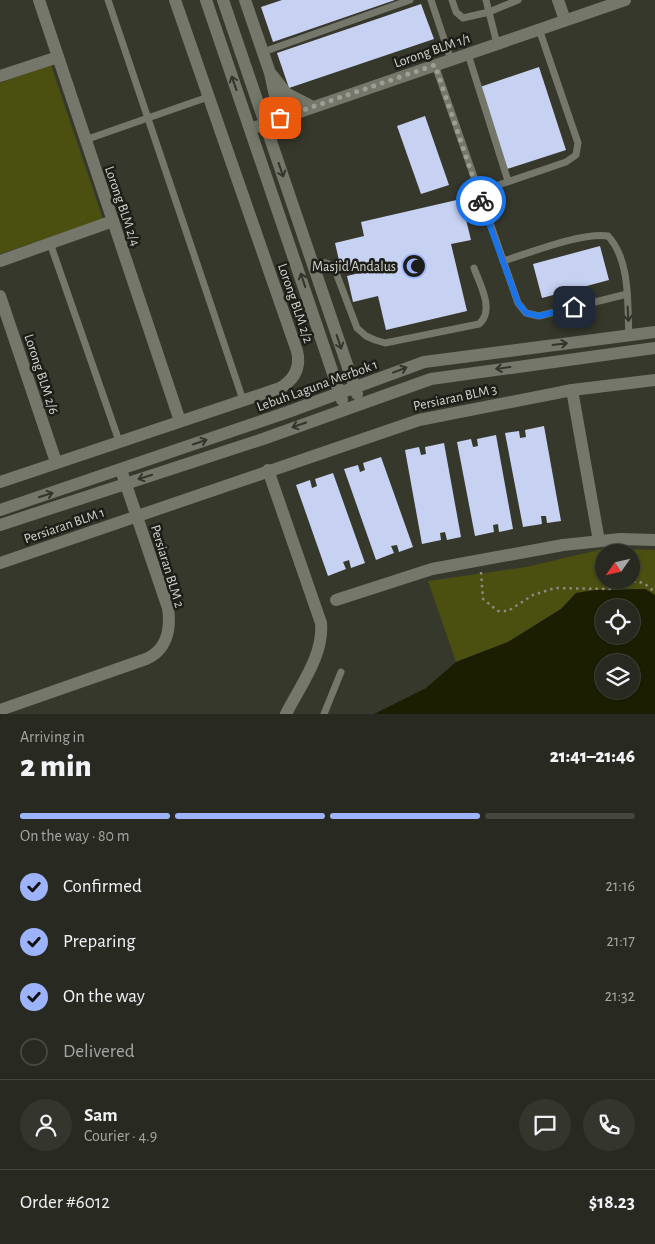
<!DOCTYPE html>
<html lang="en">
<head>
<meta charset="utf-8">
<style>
  :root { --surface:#282a21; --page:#34362e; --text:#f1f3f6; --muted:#a5a7a5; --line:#44463f; --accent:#9eb3fd }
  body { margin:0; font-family:"Alegreya Sans",sans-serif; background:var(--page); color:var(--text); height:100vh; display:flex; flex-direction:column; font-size:19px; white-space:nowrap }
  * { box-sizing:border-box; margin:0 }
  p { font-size:16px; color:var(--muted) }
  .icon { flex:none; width:28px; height:28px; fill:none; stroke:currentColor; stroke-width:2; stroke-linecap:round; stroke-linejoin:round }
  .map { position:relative; height:714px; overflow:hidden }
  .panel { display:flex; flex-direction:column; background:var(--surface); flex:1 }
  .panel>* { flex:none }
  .needle { width:32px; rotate:236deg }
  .buttons { position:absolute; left:595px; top:544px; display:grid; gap:10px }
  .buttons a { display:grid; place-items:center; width:45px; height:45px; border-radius:50%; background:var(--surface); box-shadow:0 1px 4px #0004,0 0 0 1px var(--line); font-size:25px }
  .pin { position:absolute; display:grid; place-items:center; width:42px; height:42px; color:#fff; margin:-21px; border-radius:10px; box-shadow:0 2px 8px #0006 }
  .courier { position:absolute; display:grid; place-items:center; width:50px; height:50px; margin:-25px; border:4px solid #1a73e8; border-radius:50%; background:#fff; color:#222; box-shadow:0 1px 6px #0007 }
  .overview em { font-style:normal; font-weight:800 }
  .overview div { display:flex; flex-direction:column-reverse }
  .overview { display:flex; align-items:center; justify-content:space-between; height:85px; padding:0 20px }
  h1 { font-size:32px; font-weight:800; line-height:38px }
  .bar { display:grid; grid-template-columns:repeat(4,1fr); gap:8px 5px; align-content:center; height:60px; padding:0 20px }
  .bar i { height:6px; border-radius:4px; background:var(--line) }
  .bar .active { background:var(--accent) }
  .bar p { grid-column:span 4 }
  .line { display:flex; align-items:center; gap:12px; padding:0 20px; border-top:1px solid var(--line) }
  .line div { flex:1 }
  .round { display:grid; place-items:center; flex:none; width:52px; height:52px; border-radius:26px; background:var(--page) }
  ol { padding:0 20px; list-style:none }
  li { display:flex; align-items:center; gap:15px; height:55px }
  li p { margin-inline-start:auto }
  li .icon { padding:5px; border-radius:50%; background:var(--accent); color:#111; stroke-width:4 }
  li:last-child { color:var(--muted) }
  li i { width:28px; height:28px; border:2px solid var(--line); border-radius:50% }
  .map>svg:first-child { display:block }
  .green { fill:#4b4f0f; fill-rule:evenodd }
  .water { fill:#1c1e01; fill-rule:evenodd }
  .building { fill:#c7d2f3 }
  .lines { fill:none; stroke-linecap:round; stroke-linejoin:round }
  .path { stroke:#898a81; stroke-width:2.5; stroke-dasharray:2.5 4; stroke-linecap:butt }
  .service { stroke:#75776a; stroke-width:7 }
  .minor { stroke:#75776a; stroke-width:12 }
  .tertiary { stroke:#75776a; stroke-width:12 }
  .oneway { stroke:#34342d }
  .done { stroke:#9d9f96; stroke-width:5; stroke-dasharray:0 9 }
  .route { stroke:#1a73e8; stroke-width:6 }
  .labels { text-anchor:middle; stroke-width:5; stroke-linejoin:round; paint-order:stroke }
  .street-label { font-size:14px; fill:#d5d6cf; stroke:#1e1e19 }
  .poi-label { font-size:14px; fill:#d5d6cf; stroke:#1e1e19; text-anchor:end }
</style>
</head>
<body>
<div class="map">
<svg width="655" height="714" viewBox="0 0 655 714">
  <rect width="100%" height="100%" fill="#36382c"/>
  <g class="green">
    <polygon points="51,65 103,219 0,254 0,83"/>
    <path d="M607 548 655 550V595L645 589 596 590 576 593 561 609 508 642 456 662 428 581 526 567ZM604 552H631V580H604Z"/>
  </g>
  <path class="water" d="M645 589 655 595V714H374L426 688 456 662 508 642 561 609 576 593 596 590ZM604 608H631V635H604ZM604 662H631V690H604Z"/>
  <g class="building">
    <polygon points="282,0 395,0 273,42 261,7"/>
    <polygon points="421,4 434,39 289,88 277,53"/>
    <polygon points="539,67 566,150 507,169 480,87"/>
    <polygon points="425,116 449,185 421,194 397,126"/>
    <polygon points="461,199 471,240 451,244 467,311 386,330 378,296 353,302 347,276 372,270 370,263 341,269 335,243 364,236 361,222"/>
    <polygon points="600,246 609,280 542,298 533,264"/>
    <polygon points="544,426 561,521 547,523 546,516 541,516 542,524 523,527 505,433 519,431 520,438 526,437 525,430"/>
    <polygon points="496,435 513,529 499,532 498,524 493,525 494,532 475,536 457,442 471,439 473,447 478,446 477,439"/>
    <polygon points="444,443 461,537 447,540 445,532 440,533 441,540 422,544 405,450 419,447 421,455 426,454 425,447"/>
    <polygon points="381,457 413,547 399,552 397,545 391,546 394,553 376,560 344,469 358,465 360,472 365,470 363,463"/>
    <polygon points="333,473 365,563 351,568 349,560 343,562 346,569 328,576 296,485 310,480 312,488 317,486 315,479"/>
  </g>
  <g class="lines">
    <polyline class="path" points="481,572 483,599 498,611 508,611 533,595 555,588 609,589 637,581 645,584 655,592"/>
    <g class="service">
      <polyline points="108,0 243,400"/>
      <polyline points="431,0 451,60"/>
      <polyline points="452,0 456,12 463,18 489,12 497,44"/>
      <polyline points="486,0 489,12 518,0"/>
      <polyline points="263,52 410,0"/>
      <polyline points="468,54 508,181"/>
      <polyline points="435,65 518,303 526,313 539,316 627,294"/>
      <polyline points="85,140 208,97"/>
      <polyline points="478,192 566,162 576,155 578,143 539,29"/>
      <polyline points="50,243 119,441"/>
      <path d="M503 261C530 253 582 232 608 236 631 261 627 304 629 335"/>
      <path d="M312 263C323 262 328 261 335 270L357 328 366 336 375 340 385 343 479 324C495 310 480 285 474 268"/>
      <polyline points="324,714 341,672"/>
    </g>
    <g class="minor">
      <polyline points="39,0 180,421"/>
      <polyline points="245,0 270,73 280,119"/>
      <polyline points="558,0 565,20"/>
      <polyline points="272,75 286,93 313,107"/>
      <polyline points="0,76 58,57"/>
      <polyline points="250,129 625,0"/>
      <polyline points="0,261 113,221"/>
      <polyline points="0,296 56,462"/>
      <polyline points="572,390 599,541"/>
      <path d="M268 470 321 623C324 655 300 686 286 714"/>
      <path d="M0 482 280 388C295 379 301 367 297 351L175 0"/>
      <polyline points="0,563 419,420 572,390 655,380"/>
      <polyline points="336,600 432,569 563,545 620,539 655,540"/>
      <path d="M0 710 146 659C167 650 171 629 168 608L121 470"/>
    </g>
    <g class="tertiary">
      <polyline points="206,0 342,400"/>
      <polyline points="223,0 357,394"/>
      <polyline points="0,510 288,412 424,362 655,332"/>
      <polyline points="0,525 263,439 431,379 655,348"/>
    </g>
  </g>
  <defs><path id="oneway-shaft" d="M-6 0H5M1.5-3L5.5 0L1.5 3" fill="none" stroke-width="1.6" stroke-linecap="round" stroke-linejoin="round" transform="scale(1.25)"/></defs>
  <g class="oneway">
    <use href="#oneway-shaft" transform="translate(234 83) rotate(-109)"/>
    <use href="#oneway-shaft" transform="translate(281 170) rotate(71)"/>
    <use href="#oneway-shaft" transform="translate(303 280) rotate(-108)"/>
    <use href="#oneway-shaft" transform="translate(628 314) rotate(87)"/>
    <use href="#oneway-shaft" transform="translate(339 342) rotate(71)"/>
    <use href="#oneway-shaft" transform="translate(560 344) rotate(-7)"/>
    <use href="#oneway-shaft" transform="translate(503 368) rotate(172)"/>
    <use href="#oneway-shaft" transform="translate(400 370) rotate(-21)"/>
    <use href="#oneway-shaft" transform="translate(299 425) rotate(161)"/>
    <use href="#oneway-shaft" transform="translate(200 442) rotate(-19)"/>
    <use href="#oneway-shaft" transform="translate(145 477) rotate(162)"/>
    <use href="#oneway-shaft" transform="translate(46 495) rotate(-18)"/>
  </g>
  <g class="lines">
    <polyline class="done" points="280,118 435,65 481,201"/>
    <polyline class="route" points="481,201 518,303 526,313 539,316 574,307"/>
  </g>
  <defs>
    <g id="mosque-ring" transform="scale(1.25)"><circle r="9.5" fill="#1e1e19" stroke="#9eb3fd" stroke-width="1.5"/><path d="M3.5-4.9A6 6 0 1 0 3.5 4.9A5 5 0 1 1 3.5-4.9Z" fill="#9eb3fd"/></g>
  </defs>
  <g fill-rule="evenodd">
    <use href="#mosque-ring" x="414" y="266"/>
  </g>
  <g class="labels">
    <g class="street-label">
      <text transform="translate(432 50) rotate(-19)" y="5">Lorong BLM 1/1</text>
      <text transform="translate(123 206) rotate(71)" y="5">Lorong BLM 2/4</text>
      <text transform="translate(296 303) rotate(71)" y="5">Lorong BLM 2/2</text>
      <text transform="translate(42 374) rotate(72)" y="5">Lorong BLM 2/6</text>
      <text transform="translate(317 385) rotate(-20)" y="5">Lebuh Laguna Merbok 1</text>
      <text transform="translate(455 397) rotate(-12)" y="5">Persiaran BLM 3</text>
      <text transform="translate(64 525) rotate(-19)" y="5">Persiaran BLM 1</text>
      <text transform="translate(168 566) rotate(73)" y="5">Persiaran BLM 2</text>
    </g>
    <g class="poi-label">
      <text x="396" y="271">Masjid Andalus</text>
    </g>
  </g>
</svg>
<div class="buttons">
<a><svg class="needle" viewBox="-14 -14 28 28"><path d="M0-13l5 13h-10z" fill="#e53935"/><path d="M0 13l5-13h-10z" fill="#a5a7a5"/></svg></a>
<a><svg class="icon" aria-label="locate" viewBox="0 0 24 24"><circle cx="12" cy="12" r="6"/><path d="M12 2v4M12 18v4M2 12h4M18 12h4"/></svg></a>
<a><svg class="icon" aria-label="layers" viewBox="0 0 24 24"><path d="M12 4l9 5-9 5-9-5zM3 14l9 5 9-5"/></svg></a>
</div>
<div class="pin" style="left:280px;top:118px;background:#ea580c"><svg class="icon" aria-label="bag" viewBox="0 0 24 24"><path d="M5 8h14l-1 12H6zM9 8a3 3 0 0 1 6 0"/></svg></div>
<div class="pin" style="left:574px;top:307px;background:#1f2937"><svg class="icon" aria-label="home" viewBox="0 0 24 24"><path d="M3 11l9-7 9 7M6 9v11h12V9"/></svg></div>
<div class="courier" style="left:481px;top:201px"><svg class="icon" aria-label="bike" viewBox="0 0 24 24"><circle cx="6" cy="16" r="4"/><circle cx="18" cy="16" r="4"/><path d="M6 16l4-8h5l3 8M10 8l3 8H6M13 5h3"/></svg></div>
</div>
<section class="panel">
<div class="overview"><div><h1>2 min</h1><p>Arriving in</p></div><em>21:41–21:46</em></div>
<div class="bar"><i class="active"></i><i class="active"></i><i class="active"></i><i></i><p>On the way · 80 m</p></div>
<ol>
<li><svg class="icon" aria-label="check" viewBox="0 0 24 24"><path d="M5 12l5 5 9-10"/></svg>Confirmed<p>21:16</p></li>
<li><svg class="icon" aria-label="check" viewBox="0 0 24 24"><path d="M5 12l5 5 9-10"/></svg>Preparing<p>21:17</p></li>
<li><svg class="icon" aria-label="check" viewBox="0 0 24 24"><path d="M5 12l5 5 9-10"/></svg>On the way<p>21:32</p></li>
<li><i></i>Delivered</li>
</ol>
<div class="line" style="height:90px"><a class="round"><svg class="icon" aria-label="person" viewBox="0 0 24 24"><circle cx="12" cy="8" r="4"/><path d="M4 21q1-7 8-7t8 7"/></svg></a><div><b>Sam</b><p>Courier · 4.9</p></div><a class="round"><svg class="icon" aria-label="chat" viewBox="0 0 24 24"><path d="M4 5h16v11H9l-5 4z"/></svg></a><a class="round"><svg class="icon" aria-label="phone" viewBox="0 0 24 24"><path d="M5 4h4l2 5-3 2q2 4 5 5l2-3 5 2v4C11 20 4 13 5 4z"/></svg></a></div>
<div class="line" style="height:65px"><div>Order #6012</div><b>$18.23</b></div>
</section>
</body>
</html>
